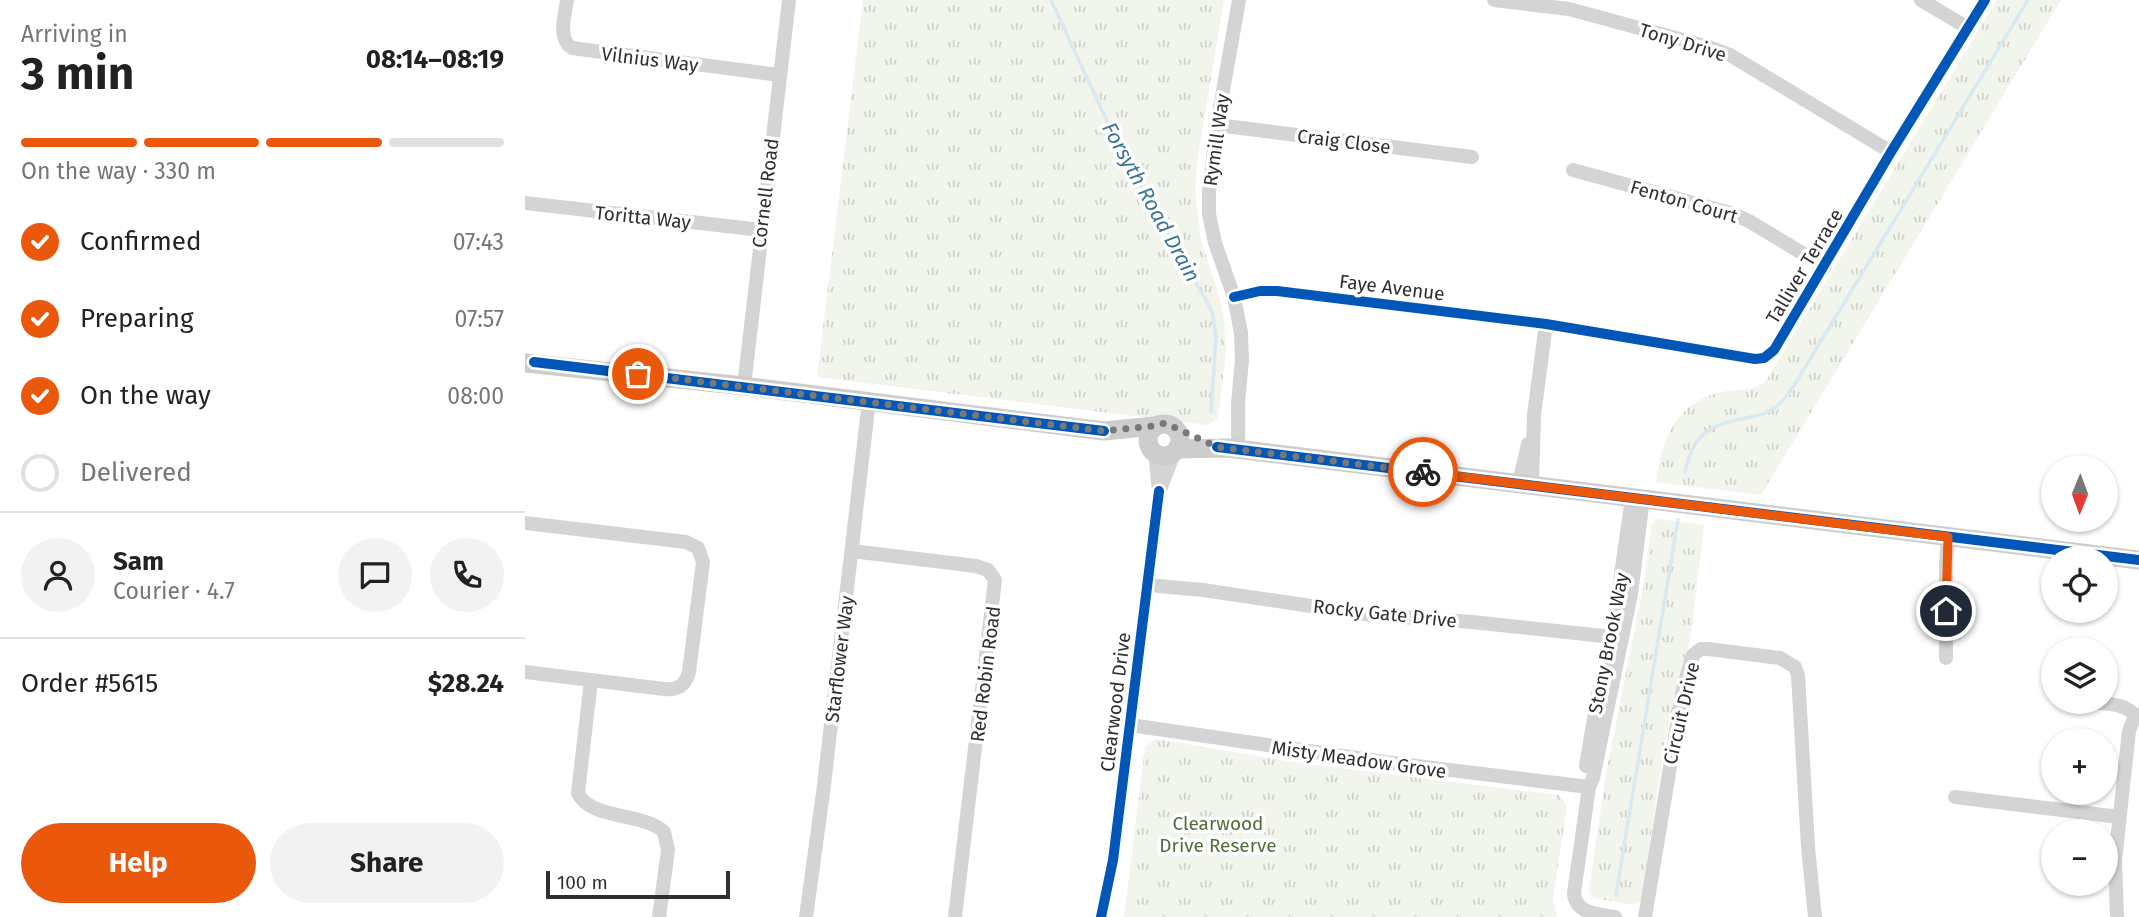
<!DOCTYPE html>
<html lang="en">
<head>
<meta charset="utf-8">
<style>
  :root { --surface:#fff; --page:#f2f2f2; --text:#222; --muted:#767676; --line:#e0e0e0; --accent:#ea580c }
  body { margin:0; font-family:"Fira Sans",sans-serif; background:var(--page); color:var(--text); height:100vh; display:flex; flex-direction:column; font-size:26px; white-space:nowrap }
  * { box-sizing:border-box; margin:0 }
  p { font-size:23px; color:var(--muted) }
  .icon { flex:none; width:38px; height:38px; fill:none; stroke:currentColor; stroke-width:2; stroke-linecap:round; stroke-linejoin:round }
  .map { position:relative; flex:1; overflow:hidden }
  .sheet { display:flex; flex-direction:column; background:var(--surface); width:525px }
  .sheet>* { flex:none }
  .needle { width:46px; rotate:181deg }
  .fabs { position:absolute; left:1516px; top:455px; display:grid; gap:14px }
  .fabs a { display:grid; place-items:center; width:77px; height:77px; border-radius:50%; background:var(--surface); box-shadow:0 2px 5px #0004; font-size:35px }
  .scale { position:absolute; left:21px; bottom:18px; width:184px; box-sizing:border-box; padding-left:7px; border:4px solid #2f2f2f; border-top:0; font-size:19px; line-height:24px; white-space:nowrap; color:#2f2f2f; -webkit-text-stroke:5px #fff; paint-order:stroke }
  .pin { position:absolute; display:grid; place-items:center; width:60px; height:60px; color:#fff; margin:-30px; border:4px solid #fff; border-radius:50%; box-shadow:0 2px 7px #0007 }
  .courier { position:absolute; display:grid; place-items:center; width:70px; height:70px; margin:-35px; border:5px solid #ea580c; border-radius:50%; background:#fff; color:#222; box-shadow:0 2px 9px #0007 }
  .head em { font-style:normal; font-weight:700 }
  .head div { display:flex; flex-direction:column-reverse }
  .head { display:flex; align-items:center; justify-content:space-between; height:119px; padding:0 21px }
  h1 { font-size:46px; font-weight:700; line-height:52px }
  .bar { display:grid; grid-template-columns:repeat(4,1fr); gap:10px 7px; align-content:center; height:84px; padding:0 21px }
  .bar i { height:9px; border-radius:5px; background:var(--line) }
  .bar .selected { background:var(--accent) }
  .bar p { grid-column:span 4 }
  .line { display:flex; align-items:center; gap:18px; padding:0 21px; border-top:2px solid var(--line) }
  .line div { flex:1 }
  .round { display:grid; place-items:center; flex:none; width:74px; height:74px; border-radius:37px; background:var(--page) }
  ol { padding:0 21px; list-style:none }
  li { display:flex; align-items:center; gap:21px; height:77px }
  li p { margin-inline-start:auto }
  li .icon { padding:7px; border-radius:50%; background:var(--accent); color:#fff; stroke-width:4 }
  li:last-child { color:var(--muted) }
  li i { width:38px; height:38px; border:4px solid var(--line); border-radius:50% }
  .cta { display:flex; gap:14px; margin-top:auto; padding:14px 21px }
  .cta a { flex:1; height:80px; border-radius:42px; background:var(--accent); color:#fff; font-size:28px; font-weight:700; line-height:80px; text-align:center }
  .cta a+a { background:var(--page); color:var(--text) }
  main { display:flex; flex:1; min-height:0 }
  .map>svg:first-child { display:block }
  .grass { fill:url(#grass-tufts) }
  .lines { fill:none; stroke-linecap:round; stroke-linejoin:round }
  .stream { stroke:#d8e9f2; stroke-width:3.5 }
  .street { stroke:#d4d4d4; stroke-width:14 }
  .secondary { stroke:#cdcdcd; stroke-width:19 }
  .cycleway-casing { stroke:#fff; stroke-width:15 }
  .cycleway { stroke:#0057b8; stroke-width:10 }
  .done { stroke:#787878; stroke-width:7; stroke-dasharray:0 12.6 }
  .route { stroke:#ea580c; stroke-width:9 }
  .labels { text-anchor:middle; stroke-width:7; stroke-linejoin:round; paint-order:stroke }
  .street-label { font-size:19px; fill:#2f2f2f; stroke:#fff }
  .park-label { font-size:19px; fill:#536c3a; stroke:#fff }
  .water-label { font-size:21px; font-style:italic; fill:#397494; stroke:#fff }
</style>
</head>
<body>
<main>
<section class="sheet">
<div class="head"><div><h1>3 min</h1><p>Arriving in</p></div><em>08:14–08:19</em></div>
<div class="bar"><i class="selected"></i><i class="selected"></i><i class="selected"></i><i></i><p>On the way · 330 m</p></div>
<ol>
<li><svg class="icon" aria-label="check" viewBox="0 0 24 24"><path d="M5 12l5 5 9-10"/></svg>Confirmed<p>07:43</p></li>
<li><svg class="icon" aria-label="check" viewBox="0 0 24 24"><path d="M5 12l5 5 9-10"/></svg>Preparing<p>07:57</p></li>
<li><svg class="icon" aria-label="check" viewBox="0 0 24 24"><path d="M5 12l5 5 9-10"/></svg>On the way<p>08:00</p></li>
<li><i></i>Delivered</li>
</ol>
<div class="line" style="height:126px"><a class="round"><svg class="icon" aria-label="person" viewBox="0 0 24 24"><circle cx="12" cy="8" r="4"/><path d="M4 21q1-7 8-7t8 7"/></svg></a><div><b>Sam</b><p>Courier · 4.7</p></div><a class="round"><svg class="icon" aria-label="chat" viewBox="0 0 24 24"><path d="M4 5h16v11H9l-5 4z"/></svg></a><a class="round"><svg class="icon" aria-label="phone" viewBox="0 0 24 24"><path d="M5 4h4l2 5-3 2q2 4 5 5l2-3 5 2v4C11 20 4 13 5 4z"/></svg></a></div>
<div class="line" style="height:91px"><div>Order #5615</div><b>$28.24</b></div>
<div class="cta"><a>Help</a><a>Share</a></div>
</section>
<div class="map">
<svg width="1614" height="917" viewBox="0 0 1614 917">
  <defs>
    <pattern id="grass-tufts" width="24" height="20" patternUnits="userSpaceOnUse" patternTransform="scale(1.75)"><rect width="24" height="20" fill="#f1f5ec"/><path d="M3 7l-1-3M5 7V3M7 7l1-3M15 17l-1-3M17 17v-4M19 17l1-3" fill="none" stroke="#cfd2cb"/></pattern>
  </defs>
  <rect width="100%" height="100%" fill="#fff"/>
  <g class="grass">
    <polygon points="338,0 699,0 673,155 670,189 676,241 693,292 699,320 701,352 693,418 683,425 292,377"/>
    <path d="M1472 0H1536L1236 495 1131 482C1137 438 1152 399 1202 391 1218 389 1231 392 1242 379Z"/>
    <polygon points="1132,519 1179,525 1166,635 1140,742 1116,901 1109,905 1069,898 1064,890 1081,773 1118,588 1127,523"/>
    <polygon points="631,739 774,763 1034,795 1042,806 1028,898 1032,917 599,917 620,747"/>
  </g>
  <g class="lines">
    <g class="stream">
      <polyline points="526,0 599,158 687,311 691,337 686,412"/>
      <path d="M1160 472C1167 438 1182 425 1216 419 1225 417 1235 416 1243 412 1255 406 1263 394 1270 384L1503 0"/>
      <polyline points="1091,895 1153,520"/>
    </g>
    <g class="street">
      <path d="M42 0C40 15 32 38 47 48L254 75"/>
      <polyline points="969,0 1044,9 1184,47 1205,55 1366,152"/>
      <polyline points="1396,0 1443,28"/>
      <polyline points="692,125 947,157"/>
      <polyline points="1048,170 1205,213 1224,221 1300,267"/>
      <polyline points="0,203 236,230"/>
      <polyline points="709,297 735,291 752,291 1021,324 1230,359 1239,358 1249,350 1366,152 1460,0"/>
      <polyline points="219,386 264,0"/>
      <polyline points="713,449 713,403 717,360 716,333 709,297 690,243 684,214 684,192 692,125 714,0"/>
      <polyline points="994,483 1003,444"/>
      <polyline points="1007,485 1009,415 1021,324"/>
      <polyline points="635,490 649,453"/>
      <path d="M0 523 161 542 173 548 178 562 164 672C160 686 153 690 139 689L0 672"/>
      <polyline points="327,551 451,566 463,570 470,580 430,917"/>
      <polyline points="623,585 678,590 847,615 947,622 1097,638"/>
      <polyline points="1421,658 1421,564 1423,537"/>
      <path d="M66 680 53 793C65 820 118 812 139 832L143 850 134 917"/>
      <path d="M1562 702C1579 704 1601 702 1611 717"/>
      <polyline points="605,725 859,762 1064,787"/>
      <polyline points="1061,766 1073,695 1087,637 1107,498"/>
      <polyline points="1430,797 1594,817"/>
      <polyline points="281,917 298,793 344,401"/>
      <polyline points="576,917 588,860 634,491 630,453"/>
      <path d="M1090 917C1074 914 1050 914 1049 893L1064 787 1068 778 1106 594 1118 499"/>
      <polyline points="1120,917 1158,689 1168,655 1176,649 1183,649 1255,658 1270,667 1273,675 1283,847 1290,917"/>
      <polyline points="1592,917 1590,860 1604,731 1608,721 1614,715"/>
    </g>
    <g class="secondary">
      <polyline points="0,363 219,386 579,431 629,426"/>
      <circle cx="639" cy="440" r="16"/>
      <polyline points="653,449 703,448 1614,560"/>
    </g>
    <g class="cycleway-casing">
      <g id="cycleway">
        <polyline points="709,297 735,291 752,291 1021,324 1230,359 1239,358 1249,350 1366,152 1460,0"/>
        <polyline points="9,362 579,431"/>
        <polyline points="692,447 1614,560"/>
        <polyline points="576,917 588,860 634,491"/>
      </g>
    </g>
    <use href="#cycleway" class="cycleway"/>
  </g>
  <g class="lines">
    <polyline class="done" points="113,374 579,431 629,426 640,423 692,447 898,472"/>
    <polyline class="route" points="898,472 1423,537 1421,611"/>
  </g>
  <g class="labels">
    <g class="street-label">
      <text transform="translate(1158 42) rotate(17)" y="7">Tony Drive</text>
      <text transform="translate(125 59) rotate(7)" y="7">Vilnius Way</text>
      <text transform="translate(691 140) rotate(-82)" y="7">Rymill Way</text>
      <text transform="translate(819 141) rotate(7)" y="7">Craig Close</text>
      <text transform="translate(240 193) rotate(-83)" y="7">Cornell Road</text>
      <text transform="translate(1159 201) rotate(16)" y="7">Fenton Court</text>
      <text transform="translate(118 217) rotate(6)" y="7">Toritta Way</text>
      <text transform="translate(1279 266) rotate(-59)" y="7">Talliver Terrace</text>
      <text transform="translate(867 287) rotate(7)" y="7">Faye Avenue</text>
      <text transform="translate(860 613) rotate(6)" y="7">Rocky Gate Drive</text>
      <text transform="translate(1083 643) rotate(-79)" y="7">Stony Brook Way</text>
      <text transform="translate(314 659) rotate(-83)" y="7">Starflower Way</text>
      <text transform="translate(460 674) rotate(-83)" y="7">Red Robin Road</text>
      <text transform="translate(590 702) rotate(-83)" y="7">Clearwood Drive</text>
      <text transform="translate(1156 713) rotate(-77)" y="7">Circuit Drive</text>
      <text transform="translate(834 759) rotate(8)" y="7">Misty Meadow Grove</text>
    </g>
    <g class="park-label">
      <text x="693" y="830">Clearwood<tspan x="693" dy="22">Drive Reserve</tspan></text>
    </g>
    <g class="water-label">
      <text transform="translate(626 202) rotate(61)" y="7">Forsyth Road Drain</text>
    </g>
  </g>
</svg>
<div class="fabs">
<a><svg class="needle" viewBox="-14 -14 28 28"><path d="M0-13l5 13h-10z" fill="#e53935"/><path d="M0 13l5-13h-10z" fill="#767676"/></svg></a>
<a><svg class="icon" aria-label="locate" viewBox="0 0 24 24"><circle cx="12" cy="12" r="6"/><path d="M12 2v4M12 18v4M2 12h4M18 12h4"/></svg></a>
<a><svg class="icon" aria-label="layers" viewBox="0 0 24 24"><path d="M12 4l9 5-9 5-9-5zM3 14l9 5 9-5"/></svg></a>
<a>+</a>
<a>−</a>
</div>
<div class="scale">100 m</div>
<div class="pin" style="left:113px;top:374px;background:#ea580c"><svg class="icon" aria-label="bag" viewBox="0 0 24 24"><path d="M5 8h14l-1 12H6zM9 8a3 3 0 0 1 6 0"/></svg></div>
<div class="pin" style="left:1421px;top:611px;background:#1f2937"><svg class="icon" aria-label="home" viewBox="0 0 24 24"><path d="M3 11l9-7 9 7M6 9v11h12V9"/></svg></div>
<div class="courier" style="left:898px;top:472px"><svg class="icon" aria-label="bike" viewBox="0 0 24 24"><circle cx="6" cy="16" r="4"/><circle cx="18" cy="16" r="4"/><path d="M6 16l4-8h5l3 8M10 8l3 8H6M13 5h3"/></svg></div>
</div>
</main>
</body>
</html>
